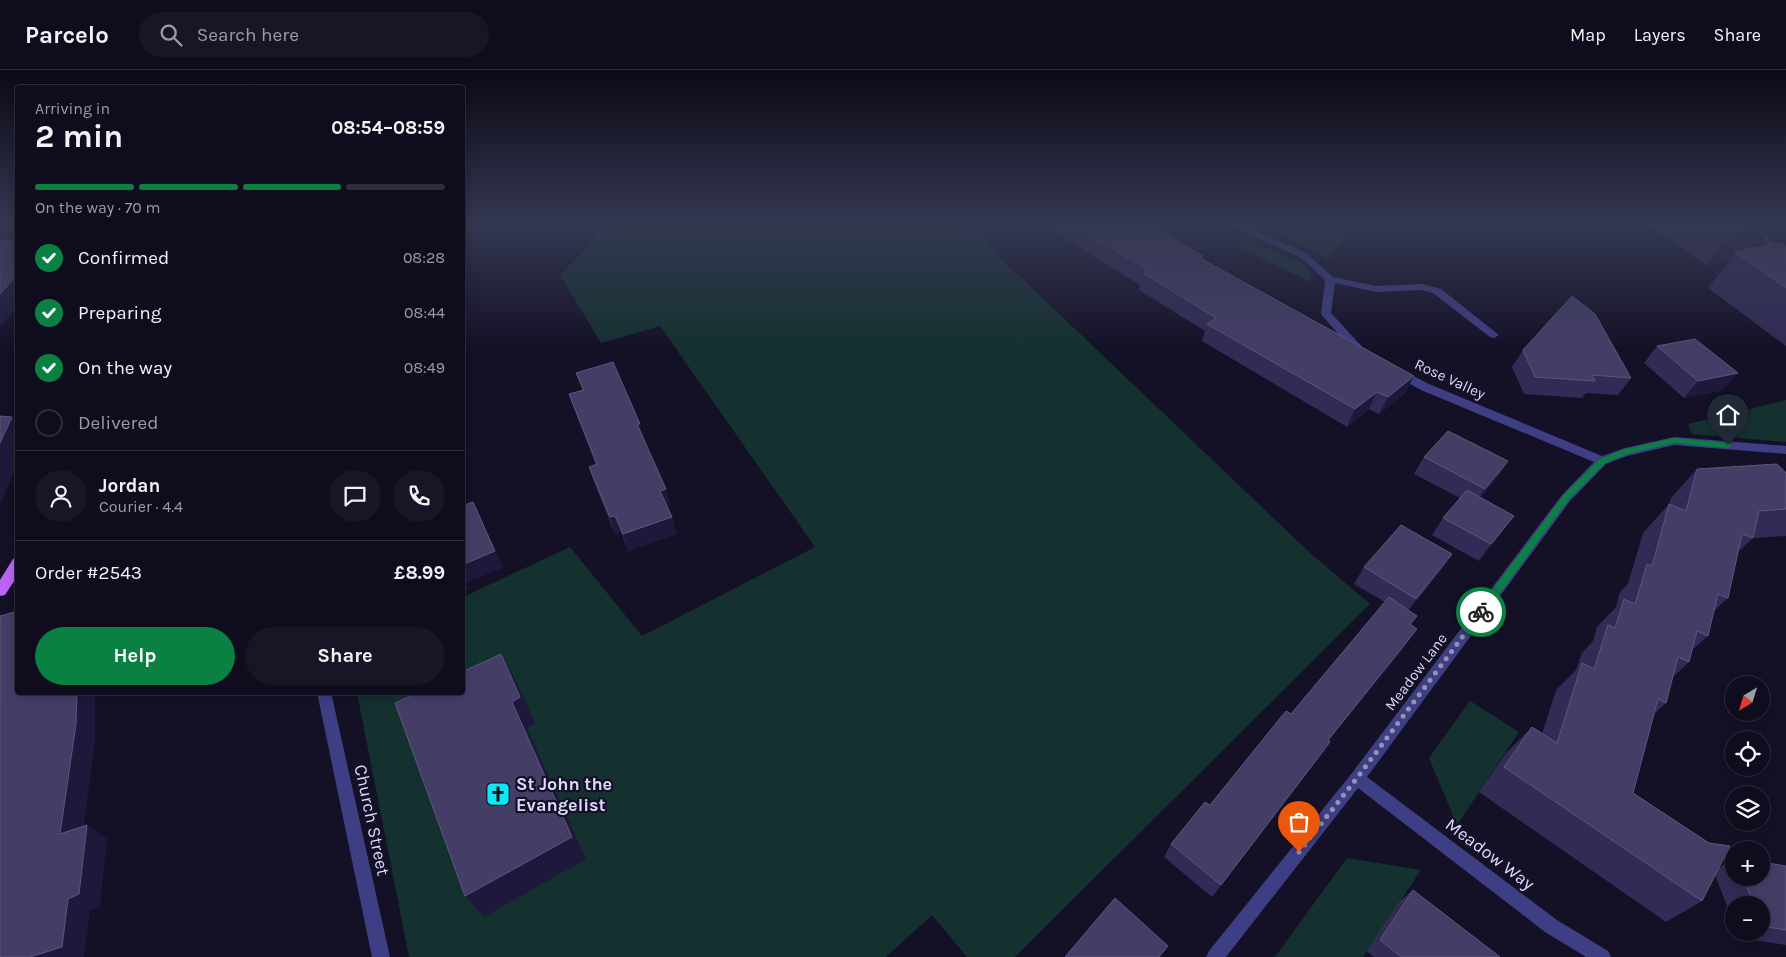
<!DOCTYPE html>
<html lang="en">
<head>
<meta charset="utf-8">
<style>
  :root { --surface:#0f0d1d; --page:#181626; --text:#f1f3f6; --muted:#9b9ca4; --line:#2f2d3b; --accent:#0b8043 }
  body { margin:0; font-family:Karla,sans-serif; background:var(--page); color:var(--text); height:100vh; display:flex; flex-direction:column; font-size:19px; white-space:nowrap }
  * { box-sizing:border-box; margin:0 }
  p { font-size:16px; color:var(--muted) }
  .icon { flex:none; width:28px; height:28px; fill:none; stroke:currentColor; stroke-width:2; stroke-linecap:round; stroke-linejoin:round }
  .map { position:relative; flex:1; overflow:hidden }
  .side { position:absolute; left:15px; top:15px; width:450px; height:610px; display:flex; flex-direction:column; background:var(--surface); border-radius:5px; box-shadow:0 2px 12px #0003,0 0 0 1px var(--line) }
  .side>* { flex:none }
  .needle { width:32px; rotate:218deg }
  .tools { position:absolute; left:1725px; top:606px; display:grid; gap:10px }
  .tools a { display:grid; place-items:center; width:45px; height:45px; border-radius:50%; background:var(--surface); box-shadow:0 2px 12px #0003,0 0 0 1px var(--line); font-size:25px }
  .pin { position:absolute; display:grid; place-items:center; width:42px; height:42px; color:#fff; margin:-51px -21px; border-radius:50% 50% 50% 0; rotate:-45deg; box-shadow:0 0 5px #0007 }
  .pin .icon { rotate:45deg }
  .courier { position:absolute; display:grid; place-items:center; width:50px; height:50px; margin:-25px; border:4px solid #0b8043; border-radius:50%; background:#fff; color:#222; box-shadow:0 1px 6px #0007 }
  .headline em { font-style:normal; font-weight:700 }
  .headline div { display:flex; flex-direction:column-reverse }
  .headline { display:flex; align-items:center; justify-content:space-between; height:85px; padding:0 20px }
  h1 { font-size:32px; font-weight:700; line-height:38px }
  .bar { display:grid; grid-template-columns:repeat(4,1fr); gap:8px 5px; align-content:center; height:60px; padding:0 20px }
  .bar i { height:6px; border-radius:4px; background:var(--line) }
  .bar .active { background:var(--accent) }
  .bar p { grid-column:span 4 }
  .line { display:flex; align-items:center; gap:12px; padding:0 20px; border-top:1px solid var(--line) }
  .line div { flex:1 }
  .round { display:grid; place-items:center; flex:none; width:52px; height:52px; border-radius:26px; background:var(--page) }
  ol { padding:0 20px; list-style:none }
  li { display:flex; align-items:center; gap:15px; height:55px }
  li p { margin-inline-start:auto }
  li .icon { padding:5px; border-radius:50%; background:var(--accent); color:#fff; stroke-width:4 }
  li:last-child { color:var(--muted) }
  li i { width:28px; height:28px; border:2px solid var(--line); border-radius:50% }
  .cta { display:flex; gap:10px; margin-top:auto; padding:10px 20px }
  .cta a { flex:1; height:58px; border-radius:30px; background:var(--accent); color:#fff; font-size:20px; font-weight:700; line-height:58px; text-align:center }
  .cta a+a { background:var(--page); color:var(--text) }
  header { display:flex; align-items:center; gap:30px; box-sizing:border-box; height:70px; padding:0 25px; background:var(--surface); border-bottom:1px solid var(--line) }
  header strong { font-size:24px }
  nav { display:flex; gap:28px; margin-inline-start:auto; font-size:18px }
  .search { width:350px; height:45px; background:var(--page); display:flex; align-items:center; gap:12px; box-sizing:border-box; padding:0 18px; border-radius:28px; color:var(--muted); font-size:19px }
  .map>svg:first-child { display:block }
  .green { fill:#14312f }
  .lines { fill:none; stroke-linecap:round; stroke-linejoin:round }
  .minor { fill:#3e3e84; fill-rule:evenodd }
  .major { fill:#bc65f8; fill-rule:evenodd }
  .wall { fill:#322b55 }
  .shaded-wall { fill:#1e193b }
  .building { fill:#443e67; stroke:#5c567e }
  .route { fill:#0b8043 }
  .done { stroke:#9693b2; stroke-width:5; stroke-dasharray:0 9 }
  .labels { text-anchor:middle; stroke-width:4.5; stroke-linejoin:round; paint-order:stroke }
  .street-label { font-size:15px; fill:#dcd9fd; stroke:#141127 }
  .near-poi-label { font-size:18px; font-weight:bold; fill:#dcd9fd; stroke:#141127; text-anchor:start }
  .near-street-label { font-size:18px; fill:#dcd9fd; stroke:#141127 }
</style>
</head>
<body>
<header>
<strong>Parcelo</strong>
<div class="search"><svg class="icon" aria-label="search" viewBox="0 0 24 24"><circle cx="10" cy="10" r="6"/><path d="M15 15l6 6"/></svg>Search here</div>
<nav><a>Map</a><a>Layers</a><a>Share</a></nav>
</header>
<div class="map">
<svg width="1786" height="887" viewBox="0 0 1786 887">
  <rect width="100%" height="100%" fill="#141127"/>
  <g class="green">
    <polygon points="595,154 971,154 989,173 990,178 1308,481 1370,534 1015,887 967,887 932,845 886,887 409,887 357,623 462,622 463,527 570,477 642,566 815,477 660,256 601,273 560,205 596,169"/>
    <polygon points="1278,154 1304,154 1347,166 1328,189 1283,164 1279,160"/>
    <polygon points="1244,169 1304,194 1311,204 1311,212 1237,177"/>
    <polygon points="1786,330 1786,372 1692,364 1688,354"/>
    <polygon points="1470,631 1519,662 1457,755 1429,688"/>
    <polygon points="1347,788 1421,800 1363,887 1275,887"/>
  </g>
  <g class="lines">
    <g class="minor">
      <polygon points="1228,154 1241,154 1306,183 1333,207 1376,216 1422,214 1441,219 1499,265 1494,268 1490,267 1433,223 1422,220 1376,222 1335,213 1331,243 1366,281 1361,284 1352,280 1321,244 1325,210 1300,187"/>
      <polygon points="1738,154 1749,154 1786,180 1786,187"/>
      <polygon points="1398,298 1429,314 1602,386 1625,378 1674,367 1786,376 1786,384 1674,375 1627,386 1606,394 1570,431 1367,707 1557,850 1608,881 1611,887 1586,887 1545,862 1358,718 1226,887 1206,887 1209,881 1352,703 1562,425 1594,392 1421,320 1394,305 1393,302 1394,299"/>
      <polygon points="317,622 331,622 390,887 372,887"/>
    </g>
    <polygon class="major" points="18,488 18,505 5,525 0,526 0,510 13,489"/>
  </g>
  <g class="wall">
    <polygon points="1042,154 1147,154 1203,186 1202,189 1414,306 1405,323 1379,344 1369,339 1347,357 1202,271 1205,261 1139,220 1140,215"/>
    <polygon points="1525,154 1562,154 1532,160"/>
    <polygon points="1648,154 1775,154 1756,178 1786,177 1786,276 1708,218 1729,191 1706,195"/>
    <polygon points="1657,276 1738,303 1723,320 1684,328 1644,293"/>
    <polygon points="1523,280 1631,308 1618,325 1586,323 1582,328 1524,324 1512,297"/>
    <polygon points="576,303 645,371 670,435 667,437 672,447 676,464 628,481 621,462 615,464 595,414 589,397 596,395 575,341 569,324 582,320"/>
    <polygon points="1424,387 1508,391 1497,408 1481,427 1502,462 1479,491 1432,465 1443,448 1460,428 1414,404"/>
    <polygon points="1697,399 1786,403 1786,466 1753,468 1738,482 1728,528 1714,541 1708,566 1692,580 1689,592 1673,607 1666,633 1654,644 1633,723 1718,798 1734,789 1734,808 1761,808 1786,796 1786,875 1739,868 1737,862 1761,862 1761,835 1734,835 1734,854 1715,805 1702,831 1666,852 1479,722 1506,683 1532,657 1542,664 1556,620 1576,600 1582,583 1593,571 1597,557 1616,537 1620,522 1628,514 1643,463 1669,434 1671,428"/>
    <polygon points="1452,484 1441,500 1409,540 1417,546 1411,555 1406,575 1329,670 1330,672 1320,686 1212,827 1164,787 1171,774 1210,735 1291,644 1385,532 1354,514 1364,497"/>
    <polygon points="1413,820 1500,887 1374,887 1366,881 1399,832"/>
  </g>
  <g class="shaded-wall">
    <polygon points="1535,154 1562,154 1532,160"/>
    <polygon points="1759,154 1775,154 1750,186 1735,182 1729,191 1706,195 1732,160"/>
    <polygon points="18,204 18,237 0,257 0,224"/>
    <polygon points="1738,303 1723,320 1684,328 1698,311"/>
    <polygon points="1414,306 1405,323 1379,344 1388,327"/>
    <polygon points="1377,322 1369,339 1347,357 1355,339"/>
    <polygon points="12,347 18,353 18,392 0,435 0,373"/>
    <polygon points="637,354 640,354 645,371"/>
    <polygon points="1508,391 1497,408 1473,436 1485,419"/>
    <polygon points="666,419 670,435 665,437 660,421"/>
    <polygon points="473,432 503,498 466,513 469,519 462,522 462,495"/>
    <polygon points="615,446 621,462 615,464 610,447"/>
    <polygon points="1514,446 1502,462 1479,491 1491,474"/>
    <polygon points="672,447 676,464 628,481 623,464"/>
    <polygon points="1452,484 1441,500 1405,545 1416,529"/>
    <polygon points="1417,559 1406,575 1317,684 1328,670"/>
    <polygon points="501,584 516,611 535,653 527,658 586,789 484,847 465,826"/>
    <polygon points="77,622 95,622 95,669 81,777 60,764"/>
    <polygon points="1330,672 1320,686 1212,827 1221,815"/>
    <polygon points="87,755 107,769 100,836 90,841 84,887 30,887"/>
  </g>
  <g class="building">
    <polygon points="1072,154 1147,154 1203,186 1200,188 1414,306 1388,327 1377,322 1355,339 1207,254 1216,248 1143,203 1148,200"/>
    <polygon points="1724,154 1759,154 1732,160"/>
    <polygon points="18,170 18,204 0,224 0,171"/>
    <polygon points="1781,173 1786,177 1786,218 1735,182"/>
    <polygon points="1572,226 1595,244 1631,308 1592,305 1595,311 1535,307 1523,280"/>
    <polygon points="1695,269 1738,303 1698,311 1657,276"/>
    <polygon points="613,292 640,354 637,354 666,419 660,421 672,447 623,464 615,446 610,447 589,397 597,394 569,324 584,320 576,303"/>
    <polygon points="0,346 12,347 0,373"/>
    <polygon points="1448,361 1508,391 1485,419 1424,387"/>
    <polygon points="1777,394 1786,403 1786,439 1759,441 1753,468 1742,464 1728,528 1718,524 1708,566 1697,561 1689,592 1678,587 1666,633 1658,629 1633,723 1709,773 1730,776 1702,831 1504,697 1532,657 1557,673 1582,593 1594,599 1608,555 1615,558 1624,529 1635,534 1647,494 1652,496 1669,434 1686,441 1697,399"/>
    <polygon points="1467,420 1514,446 1491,474 1443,448"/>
    <polygon points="473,432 495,481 462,495 462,436"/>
    <polygon points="1401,455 1452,484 1416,529 1364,497"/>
    <polygon points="1389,527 1417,546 1410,554 1417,559 1328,670 1330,672 1221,815 1171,774 1205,732 1210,735 1286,641 1291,644"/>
    <polygon points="18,541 18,622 77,622 76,654 60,764 87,755 79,824 68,829 62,877 30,887 0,887 0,546"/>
    <polygon points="501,584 520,627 512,632 572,767 465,826 395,633 419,622 462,622 462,602"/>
    <polygon points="1761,792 1786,796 1786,860 1762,856 1761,854 1761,835 1754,835 1743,808 1761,808"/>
    <polygon points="1413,820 1500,887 1401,887 1380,870"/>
    <polygon points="1115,828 1168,876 1159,887 1065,887"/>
  </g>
  <linearGradient id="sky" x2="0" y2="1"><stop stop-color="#0b0915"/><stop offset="0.55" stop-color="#343852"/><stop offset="1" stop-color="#343852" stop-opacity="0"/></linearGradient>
  <rect width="1786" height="279" fill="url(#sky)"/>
  <polygon class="route" points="1674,368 1728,373 1732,375 1728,378 1674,373 1627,384 1605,393 1568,430 1484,545 1478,545 1478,539 1563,426 1600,389 1625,379"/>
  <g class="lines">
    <polyline class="done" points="1299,782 1357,708 1481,542"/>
  </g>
  <defs>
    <g id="church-square" transform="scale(1.25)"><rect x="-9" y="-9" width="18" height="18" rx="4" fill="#0ee6f5" stroke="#141127"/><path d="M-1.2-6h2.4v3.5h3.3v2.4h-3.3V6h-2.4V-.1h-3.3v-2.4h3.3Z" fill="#111"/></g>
  </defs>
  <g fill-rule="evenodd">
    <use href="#church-square" x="498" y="724"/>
  </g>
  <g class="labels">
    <g class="street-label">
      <text transform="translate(1450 309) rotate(25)" y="5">Rose Valley</text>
      <text transform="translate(1416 602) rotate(-53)" y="5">Meadow Lane</text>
    </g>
    <g class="near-poi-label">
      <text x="516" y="720">St John the<tspan x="516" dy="21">Evangelist</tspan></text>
    </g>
    <g class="near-street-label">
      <text transform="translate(372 750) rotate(78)" y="6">Church Street</text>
      <text transform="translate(1490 784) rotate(37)" y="6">Meadow Way</text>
    </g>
  </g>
</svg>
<div class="tools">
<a><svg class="needle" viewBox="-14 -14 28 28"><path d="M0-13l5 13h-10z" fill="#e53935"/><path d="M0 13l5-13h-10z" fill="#9b9ca4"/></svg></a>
<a><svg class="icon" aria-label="locate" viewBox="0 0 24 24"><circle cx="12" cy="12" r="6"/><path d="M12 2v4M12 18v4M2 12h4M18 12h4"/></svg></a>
<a><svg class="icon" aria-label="layers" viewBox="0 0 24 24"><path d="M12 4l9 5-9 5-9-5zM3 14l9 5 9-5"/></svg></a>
<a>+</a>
<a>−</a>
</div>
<div class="pin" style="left:1299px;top:782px;background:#ea580c"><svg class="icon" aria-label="bag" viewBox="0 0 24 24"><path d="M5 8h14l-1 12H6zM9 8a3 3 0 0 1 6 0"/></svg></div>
<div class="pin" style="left:1728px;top:375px;background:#1f2937"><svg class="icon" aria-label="home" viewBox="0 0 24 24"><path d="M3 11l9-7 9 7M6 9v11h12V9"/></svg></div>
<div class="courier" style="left:1481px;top:542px"><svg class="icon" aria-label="bike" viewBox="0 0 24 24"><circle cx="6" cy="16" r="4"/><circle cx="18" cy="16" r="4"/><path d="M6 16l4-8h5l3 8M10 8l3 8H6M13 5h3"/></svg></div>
<section class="side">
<div class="headline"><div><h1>2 min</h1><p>Arriving in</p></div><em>08:54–08:59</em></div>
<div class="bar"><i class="active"></i><i class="active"></i><i class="active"></i><i></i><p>On the way · 70 m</p></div>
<ol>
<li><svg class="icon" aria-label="check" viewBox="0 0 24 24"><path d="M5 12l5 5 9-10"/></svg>Confirmed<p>08:28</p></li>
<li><svg class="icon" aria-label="check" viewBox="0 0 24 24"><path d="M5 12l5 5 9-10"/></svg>Preparing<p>08:44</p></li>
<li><svg class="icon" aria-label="check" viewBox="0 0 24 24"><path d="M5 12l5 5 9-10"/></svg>On the way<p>08:49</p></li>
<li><i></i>Delivered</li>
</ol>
<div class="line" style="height:90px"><a class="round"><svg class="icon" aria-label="person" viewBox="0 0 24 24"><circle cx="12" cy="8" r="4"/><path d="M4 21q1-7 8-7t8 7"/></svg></a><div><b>Jordan</b><p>Courier · 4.4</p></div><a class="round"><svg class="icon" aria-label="chat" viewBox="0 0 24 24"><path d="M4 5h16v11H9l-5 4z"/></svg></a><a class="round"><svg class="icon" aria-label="phone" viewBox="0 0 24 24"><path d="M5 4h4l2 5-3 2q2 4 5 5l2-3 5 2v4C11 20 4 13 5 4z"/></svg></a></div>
<div class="line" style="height:65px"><div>Order #2543</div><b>£8.99</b></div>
<div class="cta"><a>Help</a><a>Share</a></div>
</section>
</div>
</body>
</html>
